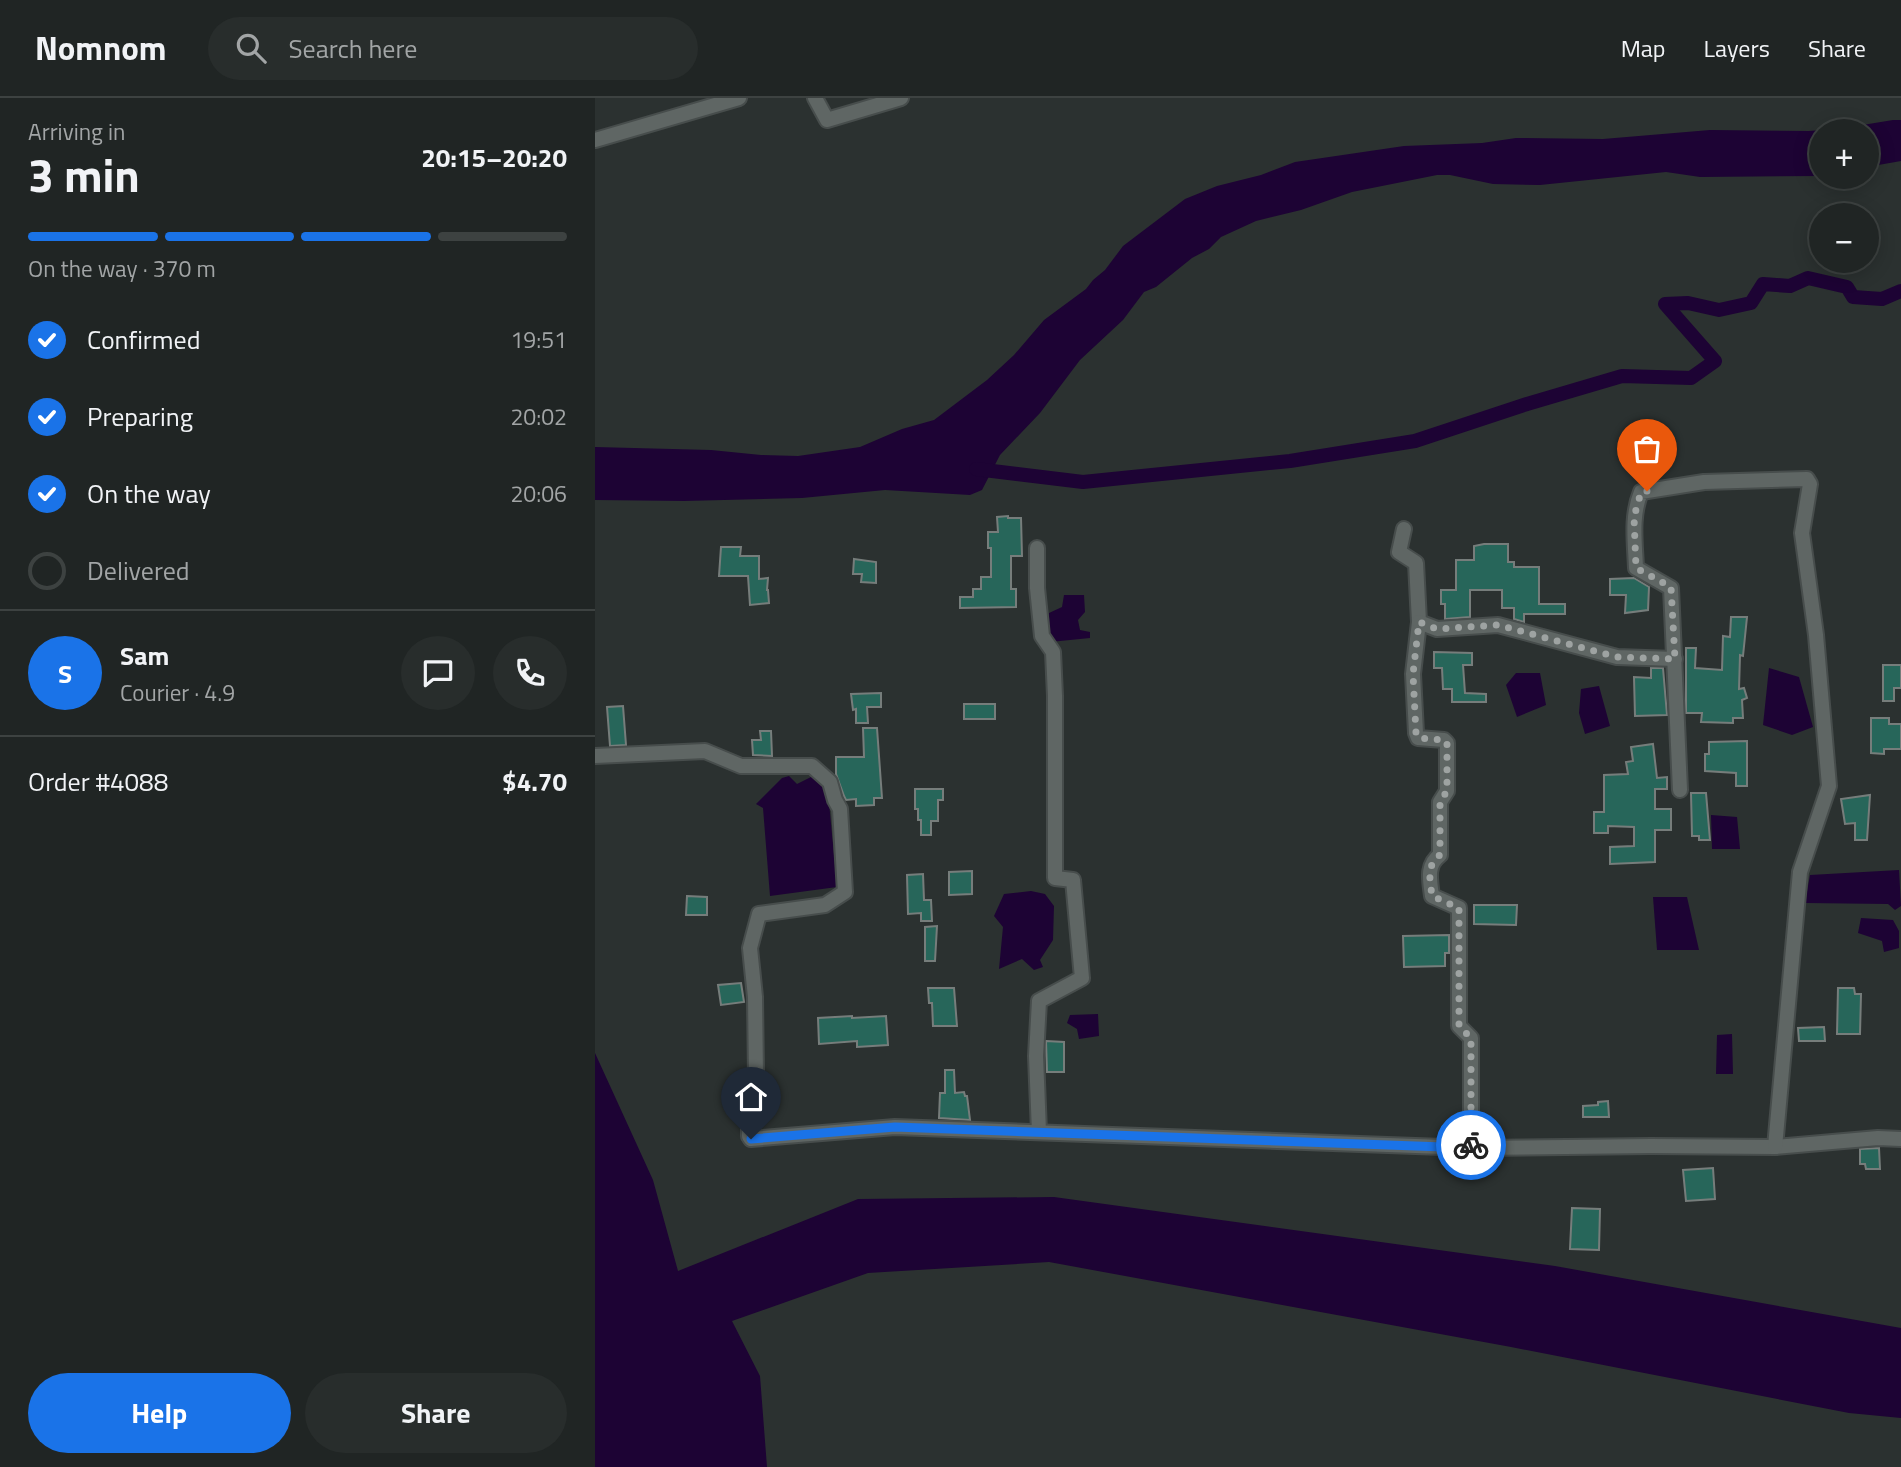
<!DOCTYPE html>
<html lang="en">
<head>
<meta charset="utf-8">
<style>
  :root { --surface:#202524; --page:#282d2c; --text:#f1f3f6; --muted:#a2a5a6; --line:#3d4241; --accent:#1a73e8 }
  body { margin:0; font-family:"Titillium Web",sans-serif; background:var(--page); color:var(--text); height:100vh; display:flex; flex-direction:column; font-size:26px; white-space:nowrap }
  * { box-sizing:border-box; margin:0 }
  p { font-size:23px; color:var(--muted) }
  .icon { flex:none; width:38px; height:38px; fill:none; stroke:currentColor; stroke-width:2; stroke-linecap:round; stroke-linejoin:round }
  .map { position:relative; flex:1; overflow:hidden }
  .sheet { display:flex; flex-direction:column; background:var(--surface); width:595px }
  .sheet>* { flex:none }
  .fabs { position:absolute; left:1214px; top:21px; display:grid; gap:14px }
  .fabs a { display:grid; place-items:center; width:70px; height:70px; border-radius:50%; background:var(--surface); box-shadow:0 4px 18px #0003,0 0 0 2px var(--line); font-size:35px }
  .pin { position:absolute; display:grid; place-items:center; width:60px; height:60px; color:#fff; margin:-72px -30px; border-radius:50% 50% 50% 0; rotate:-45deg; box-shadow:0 0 7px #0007 }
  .pin .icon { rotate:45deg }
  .courier { position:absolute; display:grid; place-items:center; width:70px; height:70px; margin:-35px; border:5px solid #1a73e8; border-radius:50%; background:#fff; color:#222; box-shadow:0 2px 9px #0007 }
  .head em { font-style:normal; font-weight:700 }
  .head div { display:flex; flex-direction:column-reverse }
  .head { display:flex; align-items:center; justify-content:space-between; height:119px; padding:0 28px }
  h1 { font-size:46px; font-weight:700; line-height:52px }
  .bar { display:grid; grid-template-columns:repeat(4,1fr); gap:10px 7px; align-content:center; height:84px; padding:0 28px }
  .bar i { height:9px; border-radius:5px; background:var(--line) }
  .bar .selected { background:var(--accent) }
  .bar p { grid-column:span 4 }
  .line { display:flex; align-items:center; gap:18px; padding:0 28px; border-top:2px solid var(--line) }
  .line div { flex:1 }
  .round { display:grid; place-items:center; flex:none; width:74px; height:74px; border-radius:37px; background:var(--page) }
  ol { padding:0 28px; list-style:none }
  li { display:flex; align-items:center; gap:21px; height:77px }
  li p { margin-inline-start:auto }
  li .icon { padding:7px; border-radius:50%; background:var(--accent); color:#fff; stroke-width:4 }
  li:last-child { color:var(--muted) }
  li i { width:38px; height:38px; border:4px solid var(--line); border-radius:50% }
  .action { display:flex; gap:14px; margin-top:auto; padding:14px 28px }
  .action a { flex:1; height:80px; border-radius:42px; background:var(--accent); color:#fff; font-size:28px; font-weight:700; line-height:80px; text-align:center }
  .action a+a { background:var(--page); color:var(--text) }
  header { display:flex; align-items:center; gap:42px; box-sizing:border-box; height:98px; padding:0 35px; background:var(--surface); border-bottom:2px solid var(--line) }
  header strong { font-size:33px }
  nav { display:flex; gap:38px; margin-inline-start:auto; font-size:24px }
  .search { width:490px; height:63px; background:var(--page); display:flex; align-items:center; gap:18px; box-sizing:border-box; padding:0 24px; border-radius:38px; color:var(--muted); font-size:26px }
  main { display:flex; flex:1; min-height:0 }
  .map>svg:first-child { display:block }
  .water { fill:#1d0334 }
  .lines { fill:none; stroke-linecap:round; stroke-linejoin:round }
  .canal { stroke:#1d0334; stroke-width:14 }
  .building { fill:#27665a; stroke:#767d7b; stroke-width:2 }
  .street-casing { stroke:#474d4c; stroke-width:18 }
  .street { stroke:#5f6664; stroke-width:14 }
  .done { stroke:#9ea3a2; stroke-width:7; stroke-dasharray:0 12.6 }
  .route { stroke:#1a73e8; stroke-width:9 }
</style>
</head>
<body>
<header>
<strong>Nomnom</strong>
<div class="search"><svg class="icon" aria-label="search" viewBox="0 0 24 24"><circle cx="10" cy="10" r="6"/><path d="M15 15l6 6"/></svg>Search here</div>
<nav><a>Map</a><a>Layers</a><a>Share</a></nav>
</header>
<main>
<section class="sheet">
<div class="head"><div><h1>3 min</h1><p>Arriving in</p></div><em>20:15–20:20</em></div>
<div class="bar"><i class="selected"></i><i class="selected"></i><i class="selected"></i><i></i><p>On the way · 370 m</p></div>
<ol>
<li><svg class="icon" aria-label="check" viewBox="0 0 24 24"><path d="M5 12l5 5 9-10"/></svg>Confirmed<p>19:51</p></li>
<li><svg class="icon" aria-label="check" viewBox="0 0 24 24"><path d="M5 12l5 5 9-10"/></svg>Preparing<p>20:02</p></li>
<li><svg class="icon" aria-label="check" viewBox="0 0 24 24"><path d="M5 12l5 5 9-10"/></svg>On the way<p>20:06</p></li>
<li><i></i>Delivered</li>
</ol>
<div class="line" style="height:126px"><b class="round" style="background:var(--accent);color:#fff">S</b><div><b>Sam</b><p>Courier · 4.9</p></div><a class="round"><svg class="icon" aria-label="chat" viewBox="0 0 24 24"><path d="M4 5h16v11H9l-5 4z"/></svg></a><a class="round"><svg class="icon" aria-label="phone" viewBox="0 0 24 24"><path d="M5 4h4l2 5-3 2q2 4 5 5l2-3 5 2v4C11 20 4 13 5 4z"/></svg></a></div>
<div class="line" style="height:91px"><div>Order #4088</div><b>$4.70</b></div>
<div class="action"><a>Help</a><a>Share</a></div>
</section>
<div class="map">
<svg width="1306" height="1369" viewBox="0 0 1306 1369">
  <rect width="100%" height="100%" fill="#2b3130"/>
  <g class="water">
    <polygon points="1298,22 1306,22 1306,63 1272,69 1272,33 1227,33 1227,78 1105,79 1071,74 945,87 898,86 855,77 842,77 757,94 706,112 661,123 626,139 614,151 597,160 561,189 549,194 528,222 485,262 445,315 405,357 387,392 375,397 290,392 207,400 89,403 0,402 0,349 116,352 166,357 203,358 265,349 307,331 339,322 392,282 419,257 449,222 491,191 498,182 510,172 528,148 590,101 622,88 666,77 700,64 809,48 887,45 921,40 1008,41 1115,32 1214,33 1243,31"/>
    <polygon points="469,497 489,497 490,514 483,522 485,532 495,534 495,540 455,544 454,515 467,509"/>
    <polygon points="1174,570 1204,579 1218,629 1197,637 1168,627"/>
    <polygon points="921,575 945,575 951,607 922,619 911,587"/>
    <polygon points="1004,588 1015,628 990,636 984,615 986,591"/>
    <polygon points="194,678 202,686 218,678 233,694 242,789 175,798 168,710 161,706 187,680"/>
    <polygon points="1116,717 1142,719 1145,751 1117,751"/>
    <polygon points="1304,772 1306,808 1300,812 1293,806 1210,805 1215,777"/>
    <polygon points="436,793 450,796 459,808 458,842 445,862 448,869 439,872 427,861 404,871 408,829 399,818 409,796"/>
    <polygon points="1058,799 1092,799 1104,852 1062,852"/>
    <polygon points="1266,820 1298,822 1304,833 1304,850 1289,854 1287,843 1263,835"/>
    <polygon points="503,916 504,938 484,941 482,931 472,925 475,917"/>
    <polygon points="1137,936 1138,976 1121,976 1122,937"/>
    <polygon points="0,955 58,1082 83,1173 263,1101 459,1099 960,1168 1306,1230 1306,1320 1254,1315 916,1249 454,1164 273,1175 137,1223 165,1278 172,1369 0,1369"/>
  </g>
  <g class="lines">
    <polyline class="canal" points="381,371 488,384 695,363 820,343 932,306 1027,278 1096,280 1120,263 1070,206 1093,205 1124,212 1156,205 1168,186 1195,188 1213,180 1252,189 1258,199 1287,201 1306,193"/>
  </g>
  <g class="building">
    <polygon points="413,418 413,420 426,420 427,458 416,458 416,491 421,491 421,509 365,510 365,499 378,499 378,491 386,491 386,479 396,479 396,450 393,450 393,434 403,434 402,419"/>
    <polygon points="889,446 913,446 913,464 919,464 919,469 944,469 944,506 970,506 970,516 929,516 929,524 919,521 919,510 907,510 907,492 875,492 875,519 850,521 850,506 846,506 846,492 861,492 861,462 879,462 879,448"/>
    <polygon points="126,449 146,449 145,458 164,458 164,481 173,480 172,492 173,492 174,505 155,507 153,478 124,478"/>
    <polygon points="259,461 281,464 281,485 266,484 267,476 258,476"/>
    <polygon points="1039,480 1054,489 1053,512 1030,515 1031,497 1015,497 1015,481"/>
    <polygon points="1136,519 1152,519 1148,558 1145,557 1144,591 1149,590 1152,600 1147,602 1148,620 1138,620 1138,625 1106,624 1107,615 1091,615 1091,550 1101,550 1100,570 1127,572 1128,538 1135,539"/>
    <polygon points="839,554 877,555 877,567 868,567 870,595 891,596 891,604 857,604 857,591 848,591 847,570 839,570"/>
    <polygon points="1288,567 1306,567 1306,590 1299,590 1299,603 1288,603"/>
    <polygon points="1056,570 1068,570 1072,617 1040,618 1039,579 1056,580"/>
    <polygon points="286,595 286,609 272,609 273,625 261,625 261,611 258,612 256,596"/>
    <rect x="369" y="606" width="31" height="15"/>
    <polygon points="28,608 31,647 15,648 12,609"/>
    <polygon points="1276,620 1294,620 1294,626 1306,626 1306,651 1289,651 1289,656 1276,655"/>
    <polygon points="268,630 282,630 287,700 279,700 279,707 261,708 261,701 251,702 249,698 241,676 241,659 269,659"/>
    <polygon points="165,633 176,633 177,658 158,657 157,642 166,642"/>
    <polygon points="1152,643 1152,688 1141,688 1141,675 1110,673 1110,656 1114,656 1114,644"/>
    <polygon points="1058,646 1062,680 1072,679 1072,691 1060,691 1060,711 1076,711 1076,732 1060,732 1060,764 1015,766 1015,749 1039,748 1039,729 1013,728 1013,735 999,735 999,714 1009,714 1009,677 1033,676 1031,664 1038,663 1036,649"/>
    <polygon points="320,691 348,691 348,702 343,702 343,723 336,723 336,737 326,737 326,722 323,722 323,711 320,711"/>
    <polygon points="1096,695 1111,695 1115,742 1104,742 1104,738 1097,738"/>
    <polygon points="1275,697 1272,742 1260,742 1260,725 1250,726 1246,701"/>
    <polygon points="377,773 377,796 354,797 354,774"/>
    <polygon points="328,776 329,802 336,802 337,823 326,823 326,815 313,816 312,777"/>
    <polygon points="92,798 112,799 112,817 91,817"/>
    <polygon points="879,807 922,807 921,827 879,826"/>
    <polygon points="342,828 340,863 330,863 330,829"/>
    <polygon points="854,837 854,855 850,855 850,868 809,869 808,838"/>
    <polygon points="146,885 149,904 126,907 123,887"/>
    <polygon points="333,890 359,890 362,928 338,928 337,905 334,905"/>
    <polygon points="1243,890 1259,890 1260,896 1266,896 1265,936 1242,936"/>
    <polygon points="257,918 257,920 291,918 293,947 262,949 262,943 224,946 223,920"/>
    <polygon points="1229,929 1230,943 1204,943 1203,930"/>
    <polygon points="451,943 469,944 469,974 452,974"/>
    <polygon points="350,972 359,972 360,995 369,994 370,998 372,998 375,1022 344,1020 345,995 350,995"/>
    <polygon points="1013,1003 1014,1019 988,1019 988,1008 1003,1007 1003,1004"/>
    <polygon points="1284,1050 1285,1071 1271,1071 1270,1066 1265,1066 1265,1051"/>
    <polygon points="1118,1070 1120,1101 1091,1103 1088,1072"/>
    <polygon points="977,1110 1005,1111 1004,1152 975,1151"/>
  </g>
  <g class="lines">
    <g class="street-casing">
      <g id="street">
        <polyline points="220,0 232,22 306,0"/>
        <polyline points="0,42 144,0"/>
        <path d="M809 431 804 454 821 465 824 524 818 576 821 635 823 640 849 642 852 645V693L845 704V757C831 767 835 782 837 798L864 810V928L876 940V1050"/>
        <polyline points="442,450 442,490 447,538 458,554 460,598 460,780 478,782 487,880 444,903 441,958 444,1034"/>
        <polyline points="824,524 842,531 903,527 1022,559 1080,561"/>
        <polyline points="0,658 110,653 146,668 217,668 235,684 240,702 245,711 250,794 230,807 164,816 155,850 160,899 161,978 154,1008 154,1038 156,1041 300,1029 876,1050 1056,1048 1180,1049 1283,1040 1306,1041"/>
        <path d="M1085 692 1076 490 1041 470C1040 444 1036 418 1046 394L1109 384 1212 381 1215 386 1207 435 1221 537 1234 688 1205 774 1180 1049"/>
      </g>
    </g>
    <use href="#street" class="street"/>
  </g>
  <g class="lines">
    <path class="done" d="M876 1047V940L864 928V810L837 798C835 782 831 767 845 757V704L852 693V645L849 642 824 640 821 635 818 576 824 524 842 531 903 527 1022 559 1080 561 1076 489 1041 470 1039 419 1046 394 1052 393"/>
    <polyline class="route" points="156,1041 300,1029 876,1050 876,1047"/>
  </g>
</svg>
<div class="fabs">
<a>+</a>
<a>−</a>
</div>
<div class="pin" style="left:1052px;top:393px;background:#ea580c"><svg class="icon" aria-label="bag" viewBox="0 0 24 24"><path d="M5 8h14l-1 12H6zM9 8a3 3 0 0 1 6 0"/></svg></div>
<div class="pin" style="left:156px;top:1041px;background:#1f2937"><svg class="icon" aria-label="home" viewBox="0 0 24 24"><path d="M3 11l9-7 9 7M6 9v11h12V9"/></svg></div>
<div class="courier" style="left:876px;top:1047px"><svg class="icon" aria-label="bike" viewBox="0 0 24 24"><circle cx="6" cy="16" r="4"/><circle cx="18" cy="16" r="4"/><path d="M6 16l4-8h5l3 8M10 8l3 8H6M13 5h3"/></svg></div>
</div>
</main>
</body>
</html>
